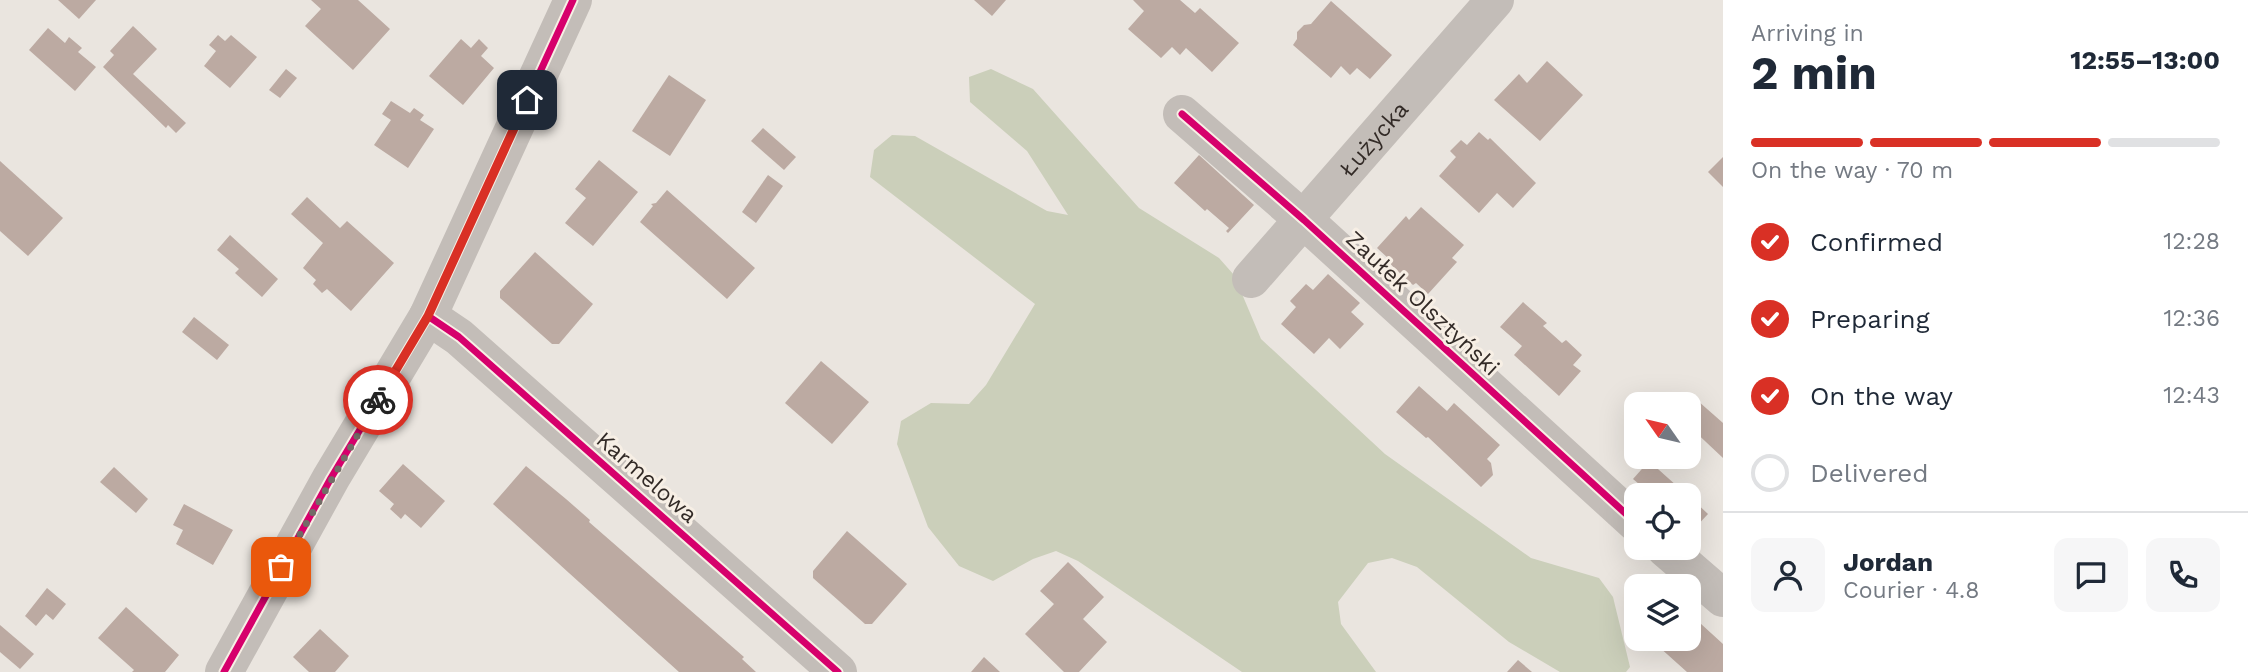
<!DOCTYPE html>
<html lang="en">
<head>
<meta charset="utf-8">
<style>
  :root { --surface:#fff; --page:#f6f6f7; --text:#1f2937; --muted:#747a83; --line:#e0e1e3; --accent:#d93025 }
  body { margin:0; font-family:"Work Sans",sans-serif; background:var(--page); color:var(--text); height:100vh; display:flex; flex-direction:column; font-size:26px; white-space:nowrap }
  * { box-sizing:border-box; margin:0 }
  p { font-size:23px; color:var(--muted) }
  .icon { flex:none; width:38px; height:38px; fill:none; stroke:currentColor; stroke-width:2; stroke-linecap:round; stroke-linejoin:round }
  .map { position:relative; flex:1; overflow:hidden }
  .drawer { display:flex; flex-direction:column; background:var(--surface); width:525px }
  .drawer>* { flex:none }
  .needle { width:46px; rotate:304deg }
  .fabs { position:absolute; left:1624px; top:392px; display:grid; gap:14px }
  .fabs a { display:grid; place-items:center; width:77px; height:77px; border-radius:14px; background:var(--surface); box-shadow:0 7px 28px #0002; font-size:35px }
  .pin { position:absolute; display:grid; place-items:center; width:60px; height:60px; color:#fff; margin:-30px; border-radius:14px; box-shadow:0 4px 10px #0006 }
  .courier { position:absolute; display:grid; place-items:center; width:70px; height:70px; margin:-35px; border:5px solid #d93025; border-radius:50%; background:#fff; color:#222; box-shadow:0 2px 9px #0007 }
  .headline em { font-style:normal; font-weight:700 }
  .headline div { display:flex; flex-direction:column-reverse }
  .headline { display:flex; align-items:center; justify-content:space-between; height:119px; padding:0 28px }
  h1 { font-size:46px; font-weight:700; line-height:52px }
  .bar { display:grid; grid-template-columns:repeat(4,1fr); gap:10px 7px; align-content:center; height:84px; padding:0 28px }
  .bar i { height:9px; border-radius:5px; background:var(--line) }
  .bar .on { background:var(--accent) }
  .bar p { grid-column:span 4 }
  .line { display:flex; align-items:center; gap:18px; padding:0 28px; border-top:2px solid var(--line) }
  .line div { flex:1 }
  .round { display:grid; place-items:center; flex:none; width:74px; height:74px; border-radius:14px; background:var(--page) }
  ol { padding:0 28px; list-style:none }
  li { display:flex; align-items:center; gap:21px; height:77px }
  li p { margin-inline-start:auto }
  li .icon { padding:7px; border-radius:50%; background:var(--accent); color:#fff; stroke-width:4 }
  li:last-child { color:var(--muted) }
  li i { width:38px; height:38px; border:4px solid var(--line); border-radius:50% }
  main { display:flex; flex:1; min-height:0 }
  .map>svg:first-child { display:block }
  .green { fill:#cbcfba }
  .building { fill:#bcaaa2 }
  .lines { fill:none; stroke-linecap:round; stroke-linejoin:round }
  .minor { stroke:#c3bdb8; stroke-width:38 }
  .cycleway-casing { stroke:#f7efe5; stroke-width:11 }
  .cycleway { stroke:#d6006c; stroke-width:7 }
  .done { stroke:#736c67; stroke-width:7; stroke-dasharray:0 12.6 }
  .route { stroke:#d93025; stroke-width:9 }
  .labels { text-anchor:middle; stroke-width:6; stroke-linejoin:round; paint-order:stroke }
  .street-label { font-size:23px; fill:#332b27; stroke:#f7efe5 }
</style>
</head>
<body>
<main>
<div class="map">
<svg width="1723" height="672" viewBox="0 0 1723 672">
  <rect width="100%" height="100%" fill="#eae5df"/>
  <polygon class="green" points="991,69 1033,89 1139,208 1219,258 1234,275 1261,339 1385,454 1531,558 1599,578 1613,597 1630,667 1626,672 1560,672 1509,642 1417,567 1392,558 1368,563 1338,602 1341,624 1376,672 1242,672 1078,561 1056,551 1033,559 993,581 959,566 928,527 897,444 901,421 931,403 969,404 986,385 1035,304 870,177 874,150 892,135 915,136 1047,211 1068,215 1027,151 970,102 969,77"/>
  <g class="building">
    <polygon points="58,0 96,0 79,19"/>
    <polygon points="311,0 358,0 390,29 353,70 305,26 321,9"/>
    <polygon points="974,0 1006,0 992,16"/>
    <polygon points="1133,0 1180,0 1195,13 1200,8 1239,43 1212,72 1186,48 1180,55 1172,47 1161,58 1128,29 1144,11"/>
    <polygon points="1331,1 1392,55 1370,79 1357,68 1350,75 1341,66 1331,78 1293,45 1297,39 1297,32 1304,25 1311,24"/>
    <polygon points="133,26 157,49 133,74 186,123 176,133 168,125 166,128 103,67 114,55 110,51"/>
    <polygon points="48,28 65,43 69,37 82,48 78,52 96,67 75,91 29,50"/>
    <polygon points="218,35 225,41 231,35 257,57 230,88 204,66 216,51 209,45"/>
    <polygon points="461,39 471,48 479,39 488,48 481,56 494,68 463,105 429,76"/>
    <polygon points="1547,61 1583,95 1540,141 1494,100 1519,74 1527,83"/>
    <polygon points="286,69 297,78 280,98 269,90"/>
    <polygon points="669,75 706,100 670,156 632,131"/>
    <polygon points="391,101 410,113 414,108 424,115 420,120 434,129 408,168 374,145 391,120 382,114"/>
    <polygon points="763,128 796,157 784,170 751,141"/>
    <polygon points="1479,132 1488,140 1490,138 1536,183 1513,208 1497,193 1479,213 1439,176 1456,157 1450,151 1461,140 1467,145"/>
    <polygon points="1199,155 1254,205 1228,233 1226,231 1229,228 1207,209 1205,211 1174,183"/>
    <polygon points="1723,157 1723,187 1708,172"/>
    <polygon points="599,160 638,192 593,246 565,223 586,198 575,189"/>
    <polygon points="0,161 63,218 28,256 0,231"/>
    <polygon points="768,175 783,186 756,223 742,212"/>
    <polygon points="667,190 755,268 727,299 640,222 653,206 651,204 656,203"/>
    <polygon points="307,197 340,228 347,221 394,263 351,311 327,289 322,293 313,284 316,280 303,268 323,243 291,214"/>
    <polygon points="1421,207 1464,245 1452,258 1457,262 1428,294 1416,283 1413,285 1387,261 1389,259 1377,248 1406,216 1409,220"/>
    <polygon points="230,235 278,279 262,297 235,273 239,269 217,250"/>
    <polygon points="535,252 593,304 559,344 552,344 500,298 500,291"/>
    <polygon points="1328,274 1360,303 1351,312 1364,324 1340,349 1329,338 1314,354 1281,324 1296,307 1290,301 1306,284 1313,290"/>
    <polygon points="1523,302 1547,323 1543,326 1562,343 1566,340 1582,355 1573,365 1581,371 1559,396 1514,355 1522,346 1500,327"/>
    <polygon points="194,317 229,345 217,360 182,332"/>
    <polygon points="821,361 869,402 832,444 785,403"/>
    <polygon points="1419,386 1447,411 1454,403 1500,445 1487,459 1491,463 1493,475 1481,487 1428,437 1426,438 1396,412"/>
    <polygon points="1698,401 1723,423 1723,458 1689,426 1689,412"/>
    <polygon points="1649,461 1687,495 1652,495 1633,479"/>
    <polygon points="403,464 445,501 421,528 405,514 401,519 390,509 394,504 379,491"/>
    <polygon points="526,466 566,499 590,520 589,522 744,657 742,659 756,672 679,672 569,573 493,504"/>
    <polygon points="114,467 148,499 136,513 100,482"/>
    <polygon points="1689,496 1708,514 1692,531 1689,528"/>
    <polygon points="184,504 233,530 213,565 176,544 183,530 173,525"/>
    <polygon points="847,531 907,584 872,624 865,624 813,578 813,571"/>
    <polygon points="1068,562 1104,597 1083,619 1107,642 1079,672 1064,672 1025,634 1054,604 1040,591"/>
    <polygon points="47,588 66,604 53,620 46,614 36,626 25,616"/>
    <polygon points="126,607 179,655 165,672 132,672 134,670 98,638"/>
    <polygon points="1689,613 1723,644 1723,672 1687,672 1658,646 1665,639 1689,639"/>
    <polygon points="0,625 34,654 20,669 0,652"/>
    <polygon points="320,629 349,656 335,672 309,672 293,657"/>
    <polygon points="984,657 1000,672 971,672"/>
    <polygon points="1518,660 1532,672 1507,672"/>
  </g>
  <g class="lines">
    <g class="minor">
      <polyline points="1182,114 1304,220 1636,523"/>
      <path id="s1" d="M1251 279 1495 0"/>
      <polyline points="428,316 459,337 838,672"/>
      <polyline points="1665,548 1723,598"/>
      <polyline points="224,672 331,478 428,316 573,0"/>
    </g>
    <g class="cycleway-casing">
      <g id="cycleway">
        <polyline points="1182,114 1304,220 1636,523"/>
        <polyline points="428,316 459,337 838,672"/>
        <polyline points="224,672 331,478 428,316 573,0"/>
      </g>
    </g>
    <use href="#cycleway" class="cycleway"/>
  </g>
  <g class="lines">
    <polyline class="done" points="281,567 378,400"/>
    <polyline class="route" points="378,400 428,316 527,100"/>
  </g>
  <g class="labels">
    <g class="street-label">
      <text dy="8" stroke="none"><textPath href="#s1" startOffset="186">Łużycka</textPath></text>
      <text transform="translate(1423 303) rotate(43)" y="8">Zaułek Olsztyński</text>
      <text transform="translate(647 477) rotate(41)" y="8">Karmelowa</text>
    </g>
  </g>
</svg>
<div class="fabs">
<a><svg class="needle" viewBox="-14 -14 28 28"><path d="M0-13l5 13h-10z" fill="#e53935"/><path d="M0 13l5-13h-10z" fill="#747a83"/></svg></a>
<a><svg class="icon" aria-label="locate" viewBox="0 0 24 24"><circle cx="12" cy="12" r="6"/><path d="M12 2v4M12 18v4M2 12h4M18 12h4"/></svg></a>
<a><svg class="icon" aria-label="layers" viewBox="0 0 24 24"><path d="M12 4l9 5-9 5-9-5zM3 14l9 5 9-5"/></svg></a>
</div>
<div class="pin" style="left:281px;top:567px;background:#ea580c"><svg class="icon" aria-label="bag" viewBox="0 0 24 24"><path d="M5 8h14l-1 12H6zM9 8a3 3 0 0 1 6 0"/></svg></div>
<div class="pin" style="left:527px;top:100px;background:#1f2937"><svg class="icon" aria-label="home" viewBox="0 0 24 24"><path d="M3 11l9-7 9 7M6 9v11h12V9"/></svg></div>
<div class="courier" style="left:378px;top:400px"><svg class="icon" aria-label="bike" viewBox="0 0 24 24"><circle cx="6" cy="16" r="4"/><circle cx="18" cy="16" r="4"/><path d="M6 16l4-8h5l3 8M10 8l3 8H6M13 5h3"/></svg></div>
</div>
<section class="drawer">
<div class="headline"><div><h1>2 min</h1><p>Arriving in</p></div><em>12:55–13:00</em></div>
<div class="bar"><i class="on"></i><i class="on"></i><i class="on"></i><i></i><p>On the way · 70 m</p></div>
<ol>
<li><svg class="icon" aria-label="check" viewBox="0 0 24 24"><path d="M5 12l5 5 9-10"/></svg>Confirmed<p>12:28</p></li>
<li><svg class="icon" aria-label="check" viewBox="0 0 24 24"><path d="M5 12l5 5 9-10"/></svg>Preparing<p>12:36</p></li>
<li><svg class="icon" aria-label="check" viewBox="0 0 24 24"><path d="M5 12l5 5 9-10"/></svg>On the way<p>12:43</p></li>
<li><i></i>Delivered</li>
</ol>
<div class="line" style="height:126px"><a class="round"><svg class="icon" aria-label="person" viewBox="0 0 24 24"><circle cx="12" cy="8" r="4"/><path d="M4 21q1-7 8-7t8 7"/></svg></a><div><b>Jordan</b><p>Courier · 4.8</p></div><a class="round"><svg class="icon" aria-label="chat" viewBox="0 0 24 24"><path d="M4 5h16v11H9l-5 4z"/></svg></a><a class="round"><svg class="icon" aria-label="phone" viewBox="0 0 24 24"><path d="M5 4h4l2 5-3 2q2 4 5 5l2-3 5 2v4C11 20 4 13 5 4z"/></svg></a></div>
</section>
</main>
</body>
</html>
